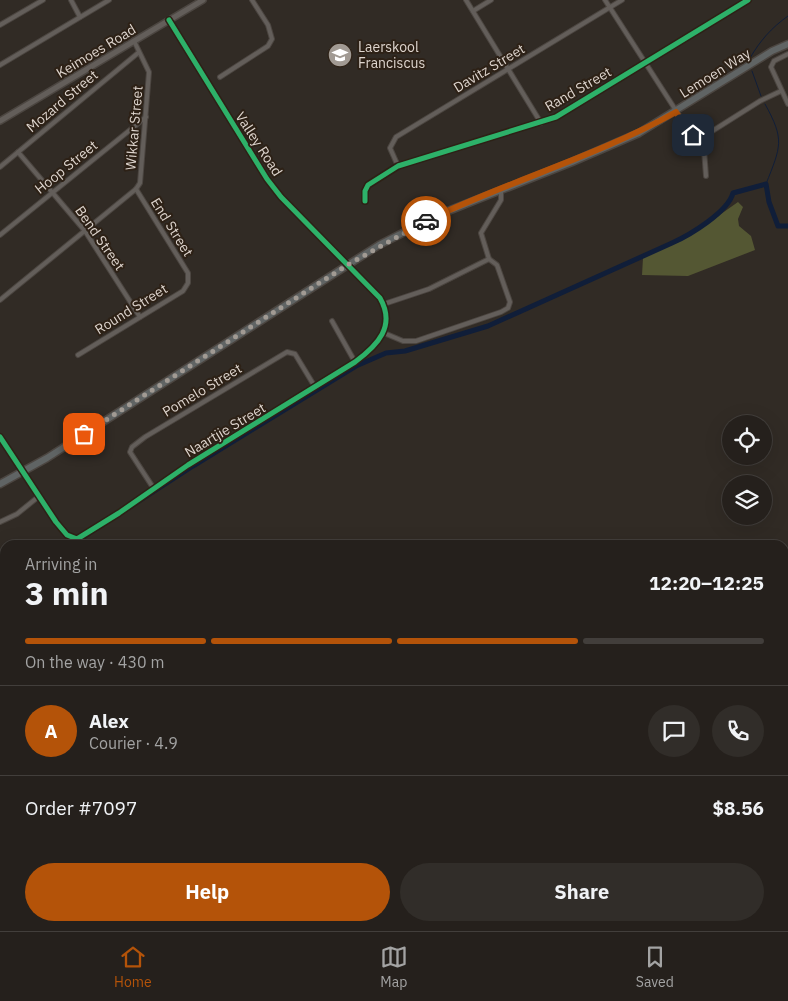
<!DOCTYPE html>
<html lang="en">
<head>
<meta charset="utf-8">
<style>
  :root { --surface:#25201c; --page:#312d29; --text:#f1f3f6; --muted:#a3a3a3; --line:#423e3b; --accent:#b45309 }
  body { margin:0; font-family:"IBM Plex Sans",sans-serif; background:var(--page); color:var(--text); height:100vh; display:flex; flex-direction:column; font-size:19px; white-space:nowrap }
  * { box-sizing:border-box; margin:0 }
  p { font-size:16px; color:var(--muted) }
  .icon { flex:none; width:28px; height:28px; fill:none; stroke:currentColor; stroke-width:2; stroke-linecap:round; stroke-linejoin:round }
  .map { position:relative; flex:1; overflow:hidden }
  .side { position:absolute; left:0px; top:540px; width:789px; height:391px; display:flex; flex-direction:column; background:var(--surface); border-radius:15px 15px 0 0; box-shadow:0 5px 20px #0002,0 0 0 1px var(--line) }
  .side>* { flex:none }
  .buttons { position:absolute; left:722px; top:415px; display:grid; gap:10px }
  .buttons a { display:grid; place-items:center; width:50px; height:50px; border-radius:50%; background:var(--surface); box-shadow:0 5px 20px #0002,0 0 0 1px var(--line); font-size:25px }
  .pin { position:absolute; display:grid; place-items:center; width:42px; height:42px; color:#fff; margin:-21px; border-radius:10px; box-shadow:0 2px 8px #0006 }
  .courier { position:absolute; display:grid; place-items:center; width:50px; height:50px; margin:-25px; border:4px solid #b45309; border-radius:50%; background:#fff; color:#222; box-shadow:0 1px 6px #0007 }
  .headline em { font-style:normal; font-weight:700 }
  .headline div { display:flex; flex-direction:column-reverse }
  .headline { display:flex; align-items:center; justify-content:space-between; height:85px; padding:0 25px }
  h1 { font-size:32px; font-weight:700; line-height:38px }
  .bar { display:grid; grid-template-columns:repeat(4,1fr); gap:8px 5px; align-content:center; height:60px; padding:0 25px }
  .bar i { height:6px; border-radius:4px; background:var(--line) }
  .bar .selected { background:var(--accent) }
  .bar p { grid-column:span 4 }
  .line { display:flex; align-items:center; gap:12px; padding:0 25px; border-top:1px solid var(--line) }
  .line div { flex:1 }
  .round { display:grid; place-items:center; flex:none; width:52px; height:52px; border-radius:26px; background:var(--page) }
  .cta { display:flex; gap:10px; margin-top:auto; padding:10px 25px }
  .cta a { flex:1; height:58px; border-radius:30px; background:var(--accent); color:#fff; font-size:20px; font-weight:700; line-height:58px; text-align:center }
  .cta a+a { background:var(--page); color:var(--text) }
  .tab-bar { display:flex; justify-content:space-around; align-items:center; height:70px; border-top:1px solid var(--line); background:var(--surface); font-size:14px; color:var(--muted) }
  .tab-bar a { display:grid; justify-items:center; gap:2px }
  .tab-bar .selected { color:var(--accent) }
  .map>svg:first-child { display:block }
  .green { fill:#4a4e29 }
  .forest { fill:#545733 }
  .water { fill:#101e39 }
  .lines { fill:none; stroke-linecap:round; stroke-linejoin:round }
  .stream { stroke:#101e39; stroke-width:1 }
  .canal { stroke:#101e39; stroke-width:5 }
  .minor-casing { stroke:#4c4641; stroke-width:6 }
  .tertiary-casing { stroke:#4c4641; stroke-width:8 }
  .trunk-casing { stroke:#4c4641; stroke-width:9 }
  .minor { stroke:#635e5a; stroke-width:4 }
  .tertiary { stroke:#635e5a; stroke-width:5 }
  .trunk { stroke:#606464; stroke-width:6 }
  .cycleway-casing { stroke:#2d2116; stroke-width:8 }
  .cycleway { stroke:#2db169; stroke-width:5 }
  .done { stroke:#a19a93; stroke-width:5; stroke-dasharray:0 9 }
  .route { stroke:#b45309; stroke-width:6 }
  .labels { text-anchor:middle; stroke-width:4; stroke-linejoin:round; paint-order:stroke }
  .poi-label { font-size:14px; fill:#ded5ce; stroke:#2d2116; text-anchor:start }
  .street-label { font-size:14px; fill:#ded5ce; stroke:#2d2116 }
</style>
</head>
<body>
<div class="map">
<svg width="788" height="931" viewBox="0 0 788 931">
  <rect width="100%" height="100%" fill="#312b25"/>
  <polygon class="green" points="788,675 788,742 784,743 784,679"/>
  <polygon class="forest" points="738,202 743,207 738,219 739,226 751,236 755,250 688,276 642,275 643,258 694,233"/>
  <g class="water">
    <polygon points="788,581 788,675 784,679 784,586"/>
    <polygon points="73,926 191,926 181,931 64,931"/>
    <polygon points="253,926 391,926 382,931 243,931"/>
  </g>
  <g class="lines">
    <g class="stream">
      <path d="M750 58C760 41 771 28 788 16"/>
      <polyline points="752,71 761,96"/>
      <path d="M765 104C785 140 781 146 766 184"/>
    </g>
    <g class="canal">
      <path d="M71 545 193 466 356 366 386 353 405 351 488 326 672 243C690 235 728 212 733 193L766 184 769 202 778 226H788"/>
      <polyline points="0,588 5,585"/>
    </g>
    <g class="minor-casing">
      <g id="minor">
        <polyline points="71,0 80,17"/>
        <polyline points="466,0 541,123"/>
        <polyline points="605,0 691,134 706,135 760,101 781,91"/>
        <polyline points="473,11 491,0"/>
        <polyline points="0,25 43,0"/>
        <polyline points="788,54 774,61 771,67 788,104"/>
        <polyline points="0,65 109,0"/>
        <polyline points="220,77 268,46 272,39 268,25 252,0"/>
        <polyline points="703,136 706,176"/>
        <polyline points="18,152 85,231 140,317"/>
        <polyline points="398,166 390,148 396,137 622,0"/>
        <polyline points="0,167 138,53"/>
        <polyline points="365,201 365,191 368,185 398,166 556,117 748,0"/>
        <polyline points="0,235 146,117"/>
        <polyline points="489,259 481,233 501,200 501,190"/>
        <polyline points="0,300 136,189 140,183 149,72 134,41"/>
        <polyline points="384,304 429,289 489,259 497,265 510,302 508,308 501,312 416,341 403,341 384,333"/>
        <polyline points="332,321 355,362"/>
        <polyline points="78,355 183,291 188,283 188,273 136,189"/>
        <path d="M0 437 56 522 67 535 77 539 119 513 188 465 355 362C378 345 396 326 380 298L281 197 267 179 169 20"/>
        <polyline points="154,489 130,452 132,447 145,437 287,352 295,354 315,387"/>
        <polyline points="0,522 17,514 38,497"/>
      </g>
    </g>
    <g class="tertiary-casing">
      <polyline id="tertiary" points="0,121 203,0"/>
    </g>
    <g class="trunk-casing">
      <polyline id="trunk" points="0,484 47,458 379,245 438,215 572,162 639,133 772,51 788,44"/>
    </g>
    <use href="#minor" class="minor"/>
    <use href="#tertiary" class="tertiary"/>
    <use href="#trunk" class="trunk"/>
    <g class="cycleway-casing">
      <g id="cycleway">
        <polyline points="365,201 365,191 368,185 398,166 556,117 748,0"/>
        <path d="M0 437 56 522 67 535 77 539 119 513 188 465 355 362C378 345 396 326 380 298L281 197 267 179 169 20"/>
      </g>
    </g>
    <use href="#cycleway" class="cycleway"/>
  </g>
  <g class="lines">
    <polyline class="done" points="84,434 349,264 426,221"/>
    <path class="route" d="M426 221C508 181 596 157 676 112L687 130 693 135"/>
  </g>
  <defs>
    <g id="school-disc" transform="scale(1.25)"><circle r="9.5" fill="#a19a93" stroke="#2d2116"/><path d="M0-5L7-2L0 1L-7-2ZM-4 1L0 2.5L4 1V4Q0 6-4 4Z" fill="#fff"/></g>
  </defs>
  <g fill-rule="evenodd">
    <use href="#school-disc" x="340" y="55"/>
  </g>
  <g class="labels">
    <g class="poi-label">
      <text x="358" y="52">Laerskool<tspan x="358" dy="16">Franciscus</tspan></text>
    </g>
    <g class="street-label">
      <text transform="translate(96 51) rotate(-31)" y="5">Keimoes Road</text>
      <text transform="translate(489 68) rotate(-31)" y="5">Davitz Street</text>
      <text transform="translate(715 73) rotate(-32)" y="5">Lemoen Way</text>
      <text transform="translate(578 89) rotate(-30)" y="5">Rand Street</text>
      <text transform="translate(62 101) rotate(-40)" y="5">Mozard Street</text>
      <text transform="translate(134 128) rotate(-85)" y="5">Wikkar Street</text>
      <text transform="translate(259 144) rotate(57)" y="5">Valley Road</text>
      <text transform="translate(66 167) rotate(-39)" y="5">Hoop Street</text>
      <text transform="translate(172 227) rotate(58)" y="5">End Street</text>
      <text transform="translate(100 238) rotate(55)" y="5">Bend Street</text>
      <text transform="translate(131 309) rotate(-32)" y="5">Round Street</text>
      <text transform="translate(202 390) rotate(-31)" y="5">Pomelo Street</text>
      <text transform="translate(225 430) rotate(-31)" y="5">Naartjie Street</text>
    </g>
  </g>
</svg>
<div class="buttons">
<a><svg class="icon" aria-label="locate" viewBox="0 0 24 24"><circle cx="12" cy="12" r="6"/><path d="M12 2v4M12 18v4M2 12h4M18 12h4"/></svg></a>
<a><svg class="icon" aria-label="layers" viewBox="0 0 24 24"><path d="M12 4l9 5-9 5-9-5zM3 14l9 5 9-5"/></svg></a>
</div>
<div class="pin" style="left:84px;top:434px;background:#ea580c"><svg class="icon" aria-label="bag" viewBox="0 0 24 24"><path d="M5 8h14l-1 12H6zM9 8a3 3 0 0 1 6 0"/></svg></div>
<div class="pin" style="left:693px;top:135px;background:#1f2937"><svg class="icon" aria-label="home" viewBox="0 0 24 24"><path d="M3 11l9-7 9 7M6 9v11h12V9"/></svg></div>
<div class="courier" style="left:426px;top:221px"><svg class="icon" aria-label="car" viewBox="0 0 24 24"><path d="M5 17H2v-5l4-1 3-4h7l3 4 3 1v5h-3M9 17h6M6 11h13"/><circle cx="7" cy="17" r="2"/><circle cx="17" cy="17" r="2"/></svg></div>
<section class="side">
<div class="headline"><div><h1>3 min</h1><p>Arriving in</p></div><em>12:20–12:25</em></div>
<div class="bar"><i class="selected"></i><i class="selected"></i><i class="selected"></i><i></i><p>On the way · 430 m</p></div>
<div class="line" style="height:90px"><b class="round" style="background:var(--accent);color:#fff">A</b><div><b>Alex</b><p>Courier · 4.9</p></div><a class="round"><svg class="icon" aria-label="chat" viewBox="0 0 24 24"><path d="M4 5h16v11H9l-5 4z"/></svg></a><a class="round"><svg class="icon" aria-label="phone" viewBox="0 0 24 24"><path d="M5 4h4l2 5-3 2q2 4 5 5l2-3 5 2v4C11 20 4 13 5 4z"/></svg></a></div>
<div class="line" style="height:65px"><div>Order #7097</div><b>$8.56</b></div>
<div class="cta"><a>Help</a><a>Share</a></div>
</section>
</div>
<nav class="tab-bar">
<a class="selected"><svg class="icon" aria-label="home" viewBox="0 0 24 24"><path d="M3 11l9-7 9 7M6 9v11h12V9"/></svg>Home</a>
<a><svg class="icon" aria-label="map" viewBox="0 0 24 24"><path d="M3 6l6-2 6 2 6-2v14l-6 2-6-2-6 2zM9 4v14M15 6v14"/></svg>Map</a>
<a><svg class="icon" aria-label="saved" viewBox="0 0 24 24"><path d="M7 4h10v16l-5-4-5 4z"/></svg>Saved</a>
</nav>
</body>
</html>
